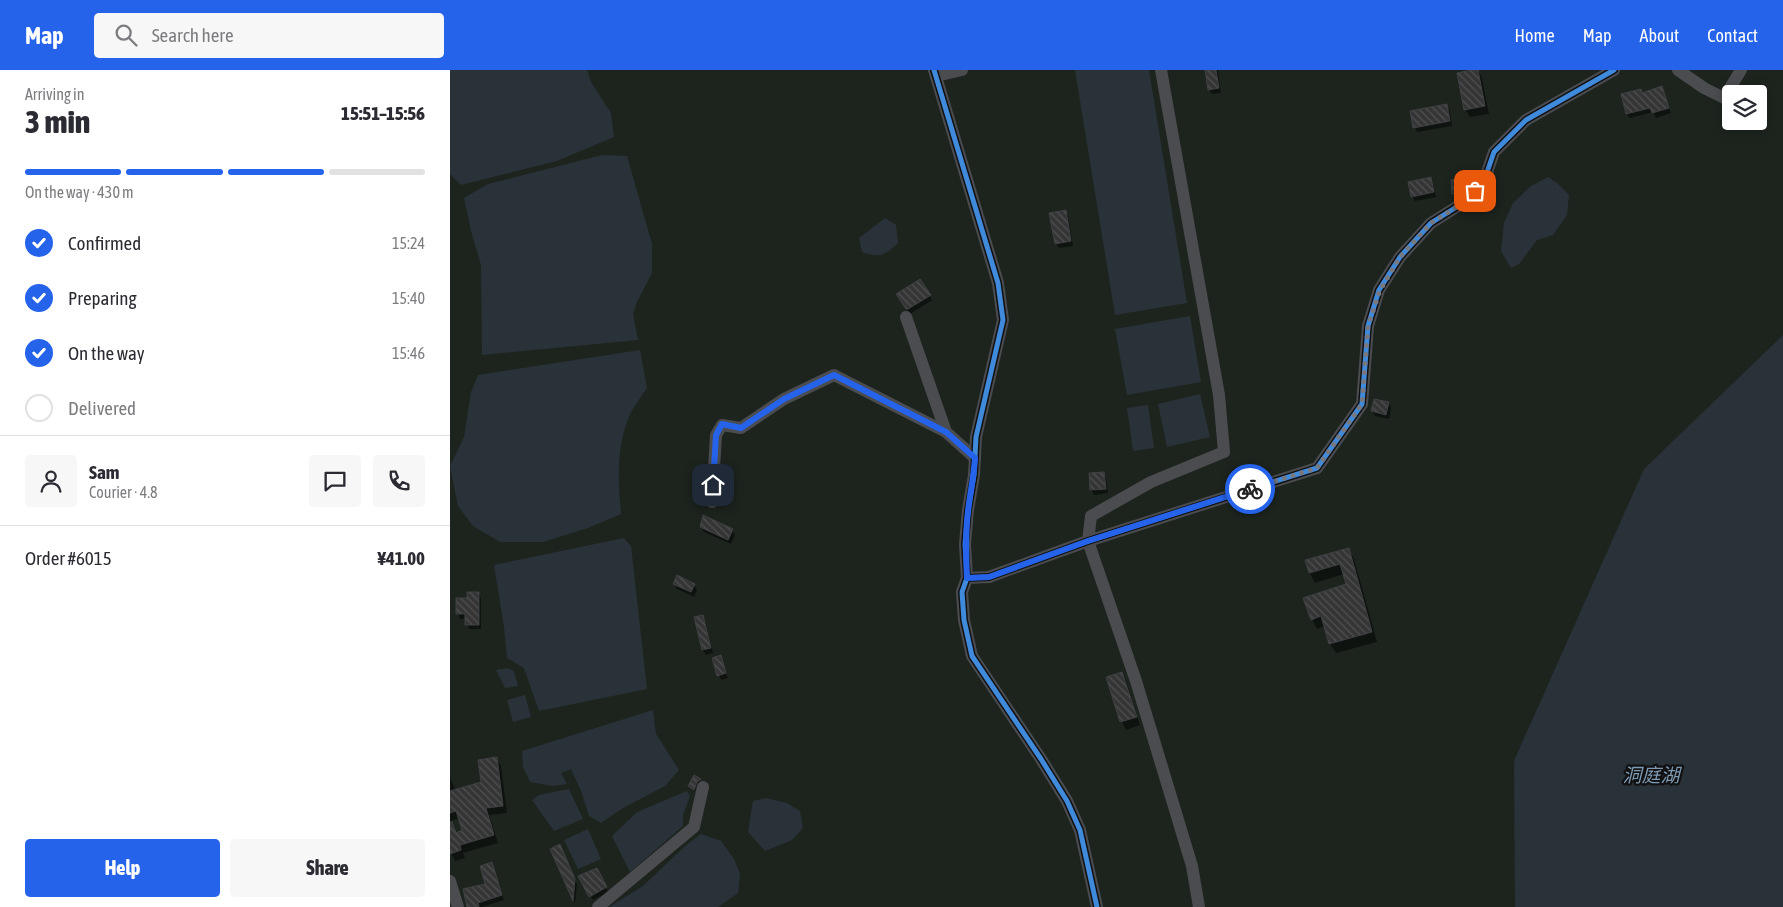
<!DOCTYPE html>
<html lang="en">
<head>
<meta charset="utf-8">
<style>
  :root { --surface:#fff; --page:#f7f7f7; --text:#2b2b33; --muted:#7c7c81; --line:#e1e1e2; --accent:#2563eb }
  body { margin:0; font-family:"Asap Condensed","Noto Sans SC",sans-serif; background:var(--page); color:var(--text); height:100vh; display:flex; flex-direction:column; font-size:19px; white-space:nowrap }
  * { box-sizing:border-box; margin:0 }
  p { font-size:16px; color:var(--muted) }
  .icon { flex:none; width:28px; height:28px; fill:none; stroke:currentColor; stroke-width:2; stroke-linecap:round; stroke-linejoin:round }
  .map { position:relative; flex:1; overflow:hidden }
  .side { display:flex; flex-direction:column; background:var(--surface); width:450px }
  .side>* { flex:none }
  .buttons { position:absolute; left:1272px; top:15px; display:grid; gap:10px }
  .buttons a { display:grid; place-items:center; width:45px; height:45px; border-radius:5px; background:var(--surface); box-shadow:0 2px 12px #0003; font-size:25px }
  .pin { position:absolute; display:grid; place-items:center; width:42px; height:42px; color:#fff; margin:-21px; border-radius:10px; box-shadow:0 2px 8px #0006 }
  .courier { position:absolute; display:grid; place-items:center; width:50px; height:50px; margin:-25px; border:4px solid #2563eb; border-radius:50%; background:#fff; color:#222; box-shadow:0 1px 6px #0007 }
  .overview em { font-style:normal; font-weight:800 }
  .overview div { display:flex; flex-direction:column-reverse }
  .overview { display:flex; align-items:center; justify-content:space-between; height:85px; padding:0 25px }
  h1 { font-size:32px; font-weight:800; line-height:38px }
  .bar { display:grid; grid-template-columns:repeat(4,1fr); gap:8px 5px; align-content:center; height:60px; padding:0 25px }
  .bar i { height:6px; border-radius:4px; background:var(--line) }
  .bar .on { background:var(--accent) }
  .bar p { grid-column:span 4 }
  .line { display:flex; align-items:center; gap:12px; padding:0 25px; border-top:1px solid var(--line) }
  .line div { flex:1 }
  .round { display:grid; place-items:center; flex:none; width:52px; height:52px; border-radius:5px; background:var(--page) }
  ol { padding:0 25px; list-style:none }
  li { display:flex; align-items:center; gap:15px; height:55px }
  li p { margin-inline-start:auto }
  li .icon { padding:5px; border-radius:50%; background:var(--accent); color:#fff; stroke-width:4 }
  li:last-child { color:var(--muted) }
  li i { width:28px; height:28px; border:2px solid var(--line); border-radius:50% }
  .cta { display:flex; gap:10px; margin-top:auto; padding:10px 25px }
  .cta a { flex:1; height:58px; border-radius:5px; background:var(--accent); color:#fff; font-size:20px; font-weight:800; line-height:58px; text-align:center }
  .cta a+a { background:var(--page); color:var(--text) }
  header { display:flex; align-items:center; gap:30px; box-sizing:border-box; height:70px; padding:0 25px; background:var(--accent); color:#fff }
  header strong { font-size:24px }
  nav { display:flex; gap:28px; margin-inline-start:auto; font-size:18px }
  .search { width:350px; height:45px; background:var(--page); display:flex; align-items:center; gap:12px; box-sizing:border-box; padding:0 18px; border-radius:5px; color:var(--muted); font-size:19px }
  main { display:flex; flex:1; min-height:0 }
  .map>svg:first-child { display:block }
  .green { fill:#1d241e; fill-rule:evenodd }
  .water { fill:#2a3239 }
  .shadow { fill:#0007 }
  .building { fill:url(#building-back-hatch); stroke:#3f4043 }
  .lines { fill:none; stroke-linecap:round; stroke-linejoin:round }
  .minor { stroke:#4b4c50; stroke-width:12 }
  .cycleway-casing { stroke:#111113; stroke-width:8 }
  .cycleway { stroke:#408adc; stroke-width:5 }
  .done { stroke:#757880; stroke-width:5; stroke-dasharray:0 9 }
  .route { stroke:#2563eb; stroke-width:6 }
  .labels { text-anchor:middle; stroke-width:4.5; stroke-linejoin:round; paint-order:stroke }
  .water-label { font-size:19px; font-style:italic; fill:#7f9bb3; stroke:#111113 }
</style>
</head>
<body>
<header>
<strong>Map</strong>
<div class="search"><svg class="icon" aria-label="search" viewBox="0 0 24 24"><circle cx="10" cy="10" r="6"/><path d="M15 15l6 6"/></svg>Search here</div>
<nav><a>Home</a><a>Map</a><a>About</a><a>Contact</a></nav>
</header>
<main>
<section class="side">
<div class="overview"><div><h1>3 min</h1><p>Arriving in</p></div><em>15:51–15:56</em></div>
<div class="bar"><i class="on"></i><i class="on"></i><i class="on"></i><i></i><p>On the way · 430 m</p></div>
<ol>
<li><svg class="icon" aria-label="check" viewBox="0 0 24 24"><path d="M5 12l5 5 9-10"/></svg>Confirmed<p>15:24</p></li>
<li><svg class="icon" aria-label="check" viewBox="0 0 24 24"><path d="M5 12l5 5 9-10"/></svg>Preparing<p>15:40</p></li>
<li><svg class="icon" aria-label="check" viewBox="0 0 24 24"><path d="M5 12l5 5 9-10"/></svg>On the way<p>15:46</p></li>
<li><i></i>Delivered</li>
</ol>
<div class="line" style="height:90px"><a class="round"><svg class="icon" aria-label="person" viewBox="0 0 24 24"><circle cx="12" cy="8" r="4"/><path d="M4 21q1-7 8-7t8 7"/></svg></a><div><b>Sam</b><p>Courier · 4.8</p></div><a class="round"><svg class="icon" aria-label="chat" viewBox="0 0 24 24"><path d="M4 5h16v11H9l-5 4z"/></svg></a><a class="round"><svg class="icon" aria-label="phone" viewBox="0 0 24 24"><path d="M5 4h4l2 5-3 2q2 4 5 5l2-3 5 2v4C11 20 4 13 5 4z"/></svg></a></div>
<div class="line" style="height:65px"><div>Order #6015</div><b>¥41.00</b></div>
<div class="cta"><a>Help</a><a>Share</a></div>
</section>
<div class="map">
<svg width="1333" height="837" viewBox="0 0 1333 837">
  <defs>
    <pattern id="building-back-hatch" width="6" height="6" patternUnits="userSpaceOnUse" patternTransform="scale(1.25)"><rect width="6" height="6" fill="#353536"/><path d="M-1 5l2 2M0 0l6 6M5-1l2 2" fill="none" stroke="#4f5051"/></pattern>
  </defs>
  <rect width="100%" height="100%" fill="#171717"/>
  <path class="green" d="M0 0H1333V837H0ZM1281 24H1309V51H1281Z"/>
  <g class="water">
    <polygon points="0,0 137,0 141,12 161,43 164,67 107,91 11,115 0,104"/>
    <polygon points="625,0 699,0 737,233 665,245"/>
    <polygon points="152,85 177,86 202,174 202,203 187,232 183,244 188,270 32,285 31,195 21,161 14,128 38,114"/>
    <polygon points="1098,107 1107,113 1119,125 1117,145 1103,165 1087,170 1069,194 1061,198 1051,181 1054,153 1063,133 1081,116"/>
    <path d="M435 148 446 155 448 173C434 186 430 188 412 182L409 168Z"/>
    <polygon points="740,246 751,312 677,325 665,259"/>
    <polygon points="1333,265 1333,837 1065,837 1064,691 1194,399"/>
    <path d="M190 280 197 318C191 327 185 335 180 344 166 377 168 409 171 444L138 458 93 472H50L23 456 8 436 0 396 14 367 21 322 28 305Z"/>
    <polygon points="750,324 760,367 717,377 708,334"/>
    <polygon points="698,335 704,378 683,381 677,338"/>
    <polygon points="174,468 181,476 197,619 89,641 74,598 57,588 54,557 44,495"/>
    <polygon points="57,598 64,601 68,616 55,618 46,600"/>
    <polygon points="75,625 81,647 63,652 57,630"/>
    <polygon points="203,640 206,664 229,700 215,716 173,738 151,753 139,746 131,721 121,699 111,703 117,714 102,716 80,712 73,697 72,681"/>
    <polygon points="119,719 133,749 104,761 82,730 89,725"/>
    <polygon points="237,721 240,726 233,745 233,756 180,802 162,766 187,742"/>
    <polygon points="316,728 337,733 350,741 353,758 342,770 315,781 298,762 303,731"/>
    <polygon points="138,759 151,789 128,799 114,770"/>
    <polygon points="251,764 271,771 284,789 290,804 288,823 268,837 159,837 193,816 234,777"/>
  </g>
  <g class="shadow">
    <polygon points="756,0 768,0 771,23 762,24 759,19"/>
    <polygon points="1028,0 1032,8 1039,44 1020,47 1015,39"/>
    <polygon points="1212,18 1221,43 1206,48 1203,42 1180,48 1177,44 1192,24"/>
    <polygon points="997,36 1000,41 1002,56 967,62 965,57"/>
    <polygon points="981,108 983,113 986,127 965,131 962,126"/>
    <polygon points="1020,110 1023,119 1015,128 1006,128 1003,123"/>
    <polygon points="615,141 618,146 623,176 609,178 606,174"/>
    <polygon points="470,210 482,230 460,244 448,225"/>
    <polygon points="939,333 941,338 939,349 925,346 922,341"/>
    <polygon points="653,403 656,408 658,423 644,425 641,420"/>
    <polygon points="251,457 282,460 285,465 281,474 254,462"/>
    <polygon points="898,479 904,489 927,572 886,583 880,574 875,556 867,559 862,549 897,515 894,504 865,513 860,503"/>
    <polygon points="224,514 244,515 247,520 244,527 227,519"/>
    <polygon points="28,523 31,528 31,559 19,559 17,555 17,549 10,549 8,544 7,529 18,529"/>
    <polygon points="252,546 255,551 263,583 256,585 253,580 245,548"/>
    <polygon points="270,587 278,608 271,610 264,589"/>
    <polygon points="672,603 676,611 690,655 676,660 672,652 658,607"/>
    <polygon points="46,689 51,696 57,743 39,745 48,773 13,783 15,788 5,791 0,781 0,766 14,761 10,748 0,751 0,708 6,721 32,712"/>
    <polygon points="244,707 251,712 247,714 245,721 239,716"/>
    <polygon points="102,779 112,780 127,814 125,833"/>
    <polygon points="41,794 54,830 32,837 19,837 37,815"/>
    <polygon points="147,799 158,822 143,830 129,806"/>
  </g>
  <g class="building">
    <polygon points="755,0 766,0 769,18 758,20"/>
    <polygon points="1021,0 1028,0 1035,36 1014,40 1007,3"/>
    <polygon points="1212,16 1219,38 1202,43 1200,38 1176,44 1171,24 1191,19 1192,23"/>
    <polygon points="997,34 1000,51 963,58 960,41"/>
    <polygon points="981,107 984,122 961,127 958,112"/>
    <polygon points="1020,108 1021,114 1012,123 1002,124 1001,110"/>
    <polygon points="616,140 621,171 605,174 599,143"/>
    <polygon points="470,209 481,225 458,239 456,239 446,224"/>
    <polygon points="924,329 939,332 936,345 921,341"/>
    <polygon points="654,402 656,419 640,420 639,403"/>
    <polygon points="253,445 283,459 278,470 250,457"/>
    <polygon points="899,478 922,562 879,574 871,546 861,550 853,528 896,514 890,494 859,503 855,490"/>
    <polygon points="227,505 245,514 241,522 223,514"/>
    <polygon points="17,522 29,522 29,555 15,555 15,544 6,544 6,528 17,528"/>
    <polygon points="253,545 261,578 252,580 244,547"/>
    <polygon points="271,585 276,603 267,606 262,588"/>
    <polygon points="672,602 687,647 670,652 656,607"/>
    <polygon points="47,687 53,736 36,738 44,765 10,775 11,780 0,784 0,752 2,752 6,763 12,760 6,741 0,743 0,721 31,712 28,690"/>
    <polygon points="244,705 251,709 247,712 244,720 238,716"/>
    <polygon points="110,774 125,809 123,831 100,779"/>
    <polygon points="42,792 52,825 28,833 29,837 17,837 13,819 35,814 30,796"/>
    <polygon points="147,798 157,817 139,827 128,806"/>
  </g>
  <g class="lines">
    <g class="minor">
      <polyline points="484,0 548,213 553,250 526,367 524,405 518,440 515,474 517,508"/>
      <polyline points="711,0 769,325 774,382 701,412 641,446 638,471 686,611 742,796 749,837"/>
      <polyline points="1228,0 1254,18 1274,28 1291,0"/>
      <polyline points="486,6 512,0"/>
      <polyline points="456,247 496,362 525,388"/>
      <polyline points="262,432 266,365 272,355 291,358 334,329 384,305 496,362"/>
      <polyline points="0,811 8,837"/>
      <polyline points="148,837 244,757 253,717"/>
      <polyline points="647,837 630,760 617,731 591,689 522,586 514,550 512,522 517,508 539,507 638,471 867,398 912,334 918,256 929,220 950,187 981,153 1016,131 1034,111 1044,82 1076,50 1164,0"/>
    </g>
    <g class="cycleway-casing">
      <g id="cycleway">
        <polyline points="484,0 548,213 553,250 526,367 524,405 518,440 515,474 517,508"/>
        <polyline points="647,837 630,760 617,731 591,689 522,586 514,550 512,522 517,508 539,507 638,471 867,398 912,334 918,256 929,220 950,187 981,153 1016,131 1034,111 1044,82 1076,50 1164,0"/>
      </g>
    </g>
    <use href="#cycleway" class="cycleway"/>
  </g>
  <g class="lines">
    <polyline class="done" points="800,419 867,398 912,334 918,256 930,220 950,187 981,153 1016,131 1025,121"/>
    <path class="route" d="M263 415 266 365 272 354 291 358 334 329 384 305 496 362 525 388C524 406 520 423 518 442 515 464 516 486 517 508L539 507 638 471 800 419"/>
  </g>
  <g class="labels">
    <g class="water-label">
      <text x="1201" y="712">洞庭湖</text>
    </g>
  </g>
</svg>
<div class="buttons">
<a><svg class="icon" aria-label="layers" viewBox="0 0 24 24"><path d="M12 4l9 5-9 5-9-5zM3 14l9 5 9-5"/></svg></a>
</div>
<div class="pin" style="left:1025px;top:121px;background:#ea580c"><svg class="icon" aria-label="bag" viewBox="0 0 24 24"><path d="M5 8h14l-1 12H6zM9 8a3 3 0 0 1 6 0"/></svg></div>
<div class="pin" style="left:263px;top:415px;background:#1f2937"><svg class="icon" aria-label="home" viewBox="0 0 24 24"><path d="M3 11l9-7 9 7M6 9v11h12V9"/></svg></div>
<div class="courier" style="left:800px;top:419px"><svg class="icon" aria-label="bike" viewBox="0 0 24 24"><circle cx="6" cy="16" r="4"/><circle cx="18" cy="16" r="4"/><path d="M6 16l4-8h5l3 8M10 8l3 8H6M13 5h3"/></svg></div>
</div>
</main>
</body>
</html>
